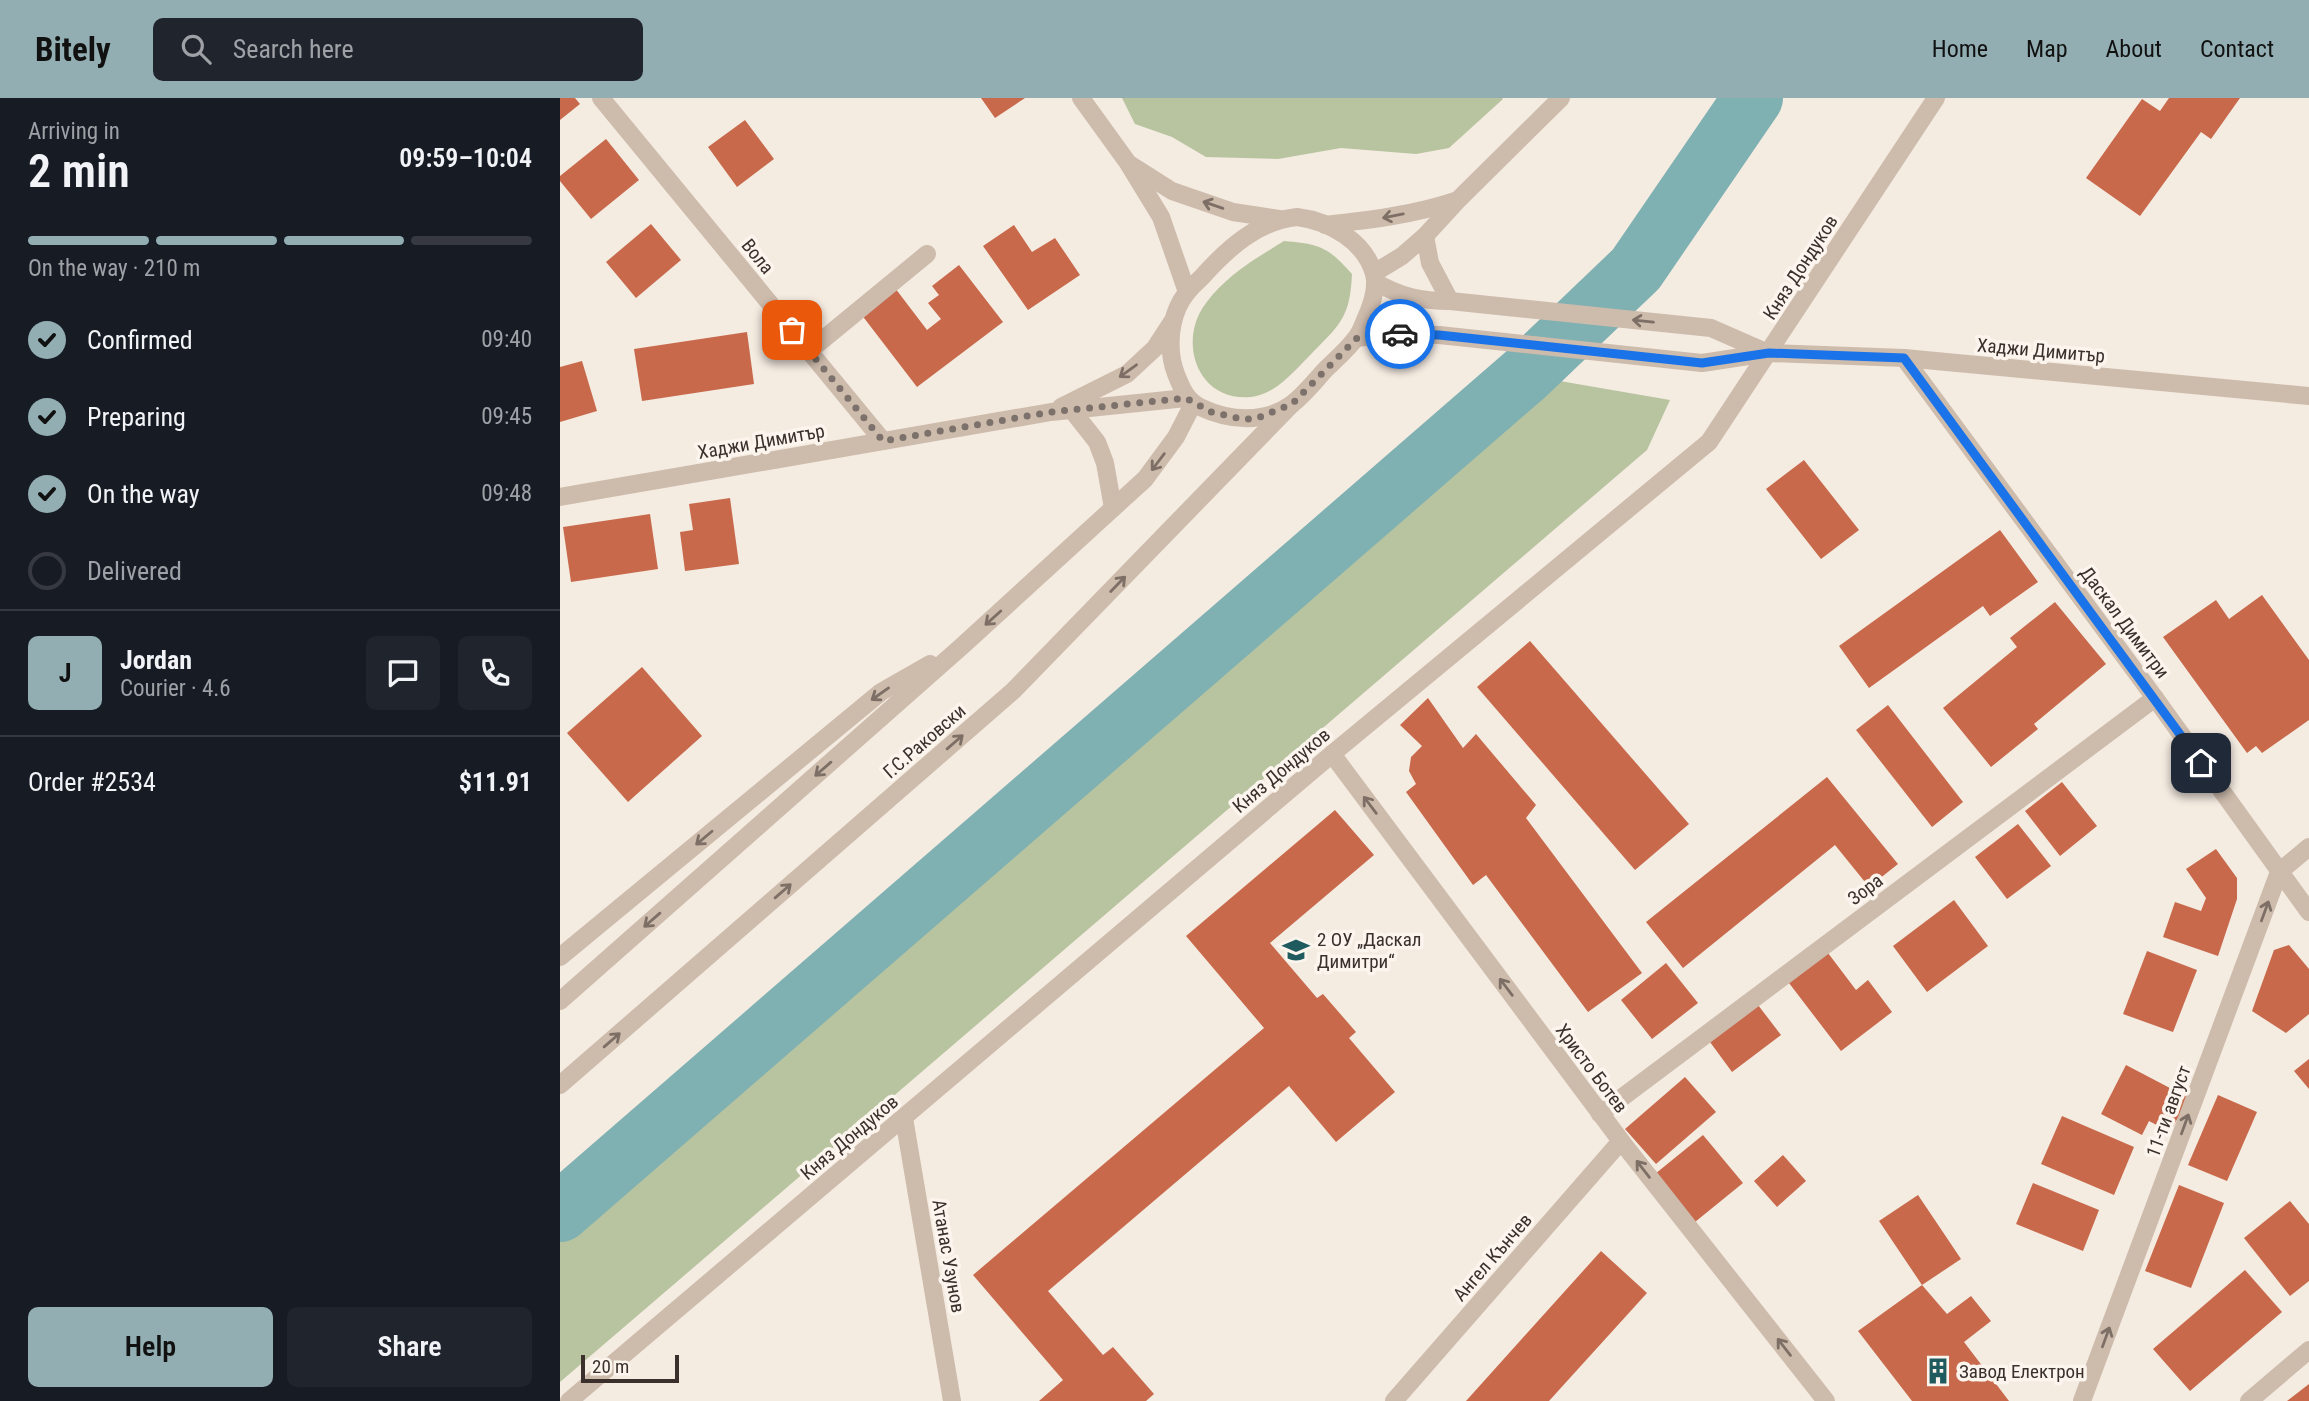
<!DOCTYPE html>
<html lang="en">
<head>
<meta charset="utf-8">
<style>
  :root { --surface:#171b24; --page:#20242c; --text:#f1f3f6; --muted:#9ea1a6; --line:#363941; --accent:#92aeb2 }
  body { margin:0; font-family:"Roboto Condensed",sans-serif; background:var(--page); color:var(--text); height:100vh; display:flex; flex-direction:column; font-size:26px; white-space:nowrap }
  * { box-sizing:border-box; margin:0 }
  p { font-size:23px; color:var(--muted) }
  .icon { flex:none; width:38px; height:38px; fill:none; stroke:currentColor; stroke-width:2; stroke-linecap:round; stroke-linejoin:round }
  .map { position:relative; flex:1; overflow:hidden }
  .drawer { display:flex; flex-direction:column; background:var(--surface); width:560px }
  .drawer>* { flex:none }
  .scale { position:absolute; left:21px; bottom:18px; width:98px; box-sizing:border-box; padding-left:7px; border:4px solid #3b302b; border-top:0; font-size:19px; line-height:24px; white-space:nowrap; color:#3b302b; -webkit-text-stroke:5px #fbf5ee; paint-order:stroke }
  .pin { position:absolute; display:grid; place-items:center; width:60px; height:60px; color:#fff; margin:-30px; border-radius:14px; box-shadow:0 4px 10px #0006 }
  .courier { position:absolute; display:grid; place-items:center; width:70px; height:70px; margin:-35px; border:5px solid #1a73e8; border-radius:50%; background:#fff; color:#222; box-shadow:0 2px 9px #0007 }
  .overview em { font-style:normal; font-weight:600 }
  .overview div { display:flex; flex-direction:column-reverse }
  .overview { display:flex; align-items:center; justify-content:space-between; height:119px; padding:0 28px }
  h1 { font-size:46px; font-weight:600; line-height:52px }
  .bar { display:grid; grid-template-columns:repeat(4,1fr); gap:10px 7px; align-content:center; height:84px; padding:0 28px }
  .bar i { height:9px; border-radius:5px; background:var(--line) }
  .bar .on { background:var(--accent) }
  .bar p { grid-column:span 4 }
  .line { display:flex; align-items:center; gap:18px; padding:0 28px; border-top:2px solid var(--line) }
  .line div { flex:1 }
  .round { display:grid; place-items:center; flex:none; width:74px; height:74px; border-radius:10px; background:var(--page) }
  ol { padding:0 28px; list-style:none }
  li { display:flex; align-items:center; gap:21px; height:77px }
  li p { margin-inline-start:auto }
  li .icon { padding:7px; border-radius:50%; background:var(--accent); color:#111; stroke-width:4 }
  li:last-child { color:var(--muted) }
  li i { width:38px; height:38px; border:4px solid var(--line); border-radius:50% }
  .button { display:flex; gap:14px; margin-top:auto; padding:14px 28px }
  .button a { flex:1; height:80px; border-radius:10px; background:var(--accent); color:#111; font-size:28px; font-weight:600; line-height:80px; text-align:center }
  .button a+a { background:var(--page); color:var(--text) }
  header { display:flex; align-items:center; gap:42px; box-sizing:border-box; height:98px; padding:0 35px; background:var(--accent); color:#111 }
  header strong { font-size:33px }
  nav { display:flex; gap:38px; margin-inline-start:auto; font-size:24px }
  .search { width:490px; height:63px; background:var(--page); display:flex; align-items:center; gap:18px; box-sizing:border-box; padding:0 24px; border-radius:10px; color:var(--muted); font-size:26px }
  main { display:flex; flex:1; min-height:0 }
  .map>svg:first-child { display:block }
  .green { fill:#b8c4a0 }
  .lines { fill:none; stroke-linecap:round; stroke-linejoin:round }
  .river { stroke:#7fb0b2; stroke-width:60 }
  .building { fill:#c8694b }
  .minor { stroke:#cdbbac; stroke-width:18 }
  .oneway { stroke:#7d6f65 }
  .done { stroke:#7c716b; stroke-width:7; stroke-dasharray:0 12.6 }
  .route { stroke:#1a73e8; stroke-width:9 }
  .labels { text-anchor:middle; stroke-width:7; stroke-linejoin:round; paint-order:stroke }
  .street-label { font-size:19px; fill:#3b302b; stroke:#fbf5ee }
  .poi-label { font-size:19px; fill:#3b302b; stroke:#fbf5ee; text-anchor:start }
</style>
</head>
<body>
<header>
<strong>Bitely</strong>
<div class="search"><svg class="icon" aria-label="search" viewBox="0 0 24 24"><circle cx="10" cy="10" r="6"/><path d="M15 15l6 6"/></svg>Search here</div>
<nav><a>Home</a><a>Map</a><a>About</a><a>Contact</a></nav>
</header>
<main>
<section class="drawer">
<div class="overview"><div><h1>2 min</h1><p>Arriving in</p></div><em>09:59–10:04</em></div>
<div class="bar"><i class="on"></i><i class="on"></i><i class="on"></i><i></i><p>On the way · 210 m</p></div>
<ol>
<li><svg class="icon" aria-label="check" viewBox="0 0 24 24"><path d="M5 12l5 5 9-10"/></svg>Confirmed<p>09:40</p></li>
<li><svg class="icon" aria-label="check" viewBox="0 0 24 24"><path d="M5 12l5 5 9-10"/></svg>Preparing<p>09:45</p></li>
<li><svg class="icon" aria-label="check" viewBox="0 0 24 24"><path d="M5 12l5 5 9-10"/></svg>On the way<p>09:48</p></li>
<li><i></i>Delivered</li>
</ol>
<div class="line" style="height:126px"><b class="round" style="background:var(--accent);color:#111">J</b><div><b>Jordan</b><p>Courier · 4.6</p></div><a class="round"><svg class="icon" aria-label="chat" viewBox="0 0 24 24"><path d="M4 5h16v11H9l-5 4z"/></svg></a><a class="round"><svg class="icon" aria-label="phone" viewBox="0 0 24 24"><path d="M5 4h4l2 5-3 2q2 4 5 5l2-3 5 2v4C11 20 4 13 5 4z"/></svg></a></div>
<div class="line" style="height:91px"><div>Order #2534</div><b>$11.91</b></div>
<div class="button"><a>Help</a><a>Share</a></div>
</section>
<div class="map">
<svg width="1749" height="1303" viewBox="0 0 1749 1303">
  <rect width="100%" height="100%" fill="#f4ebe1"/>
  <g class="green">
    <polygon points="562,0 942,0 943,1 889,50 856,56 781,50 718,61 646,59 612,39 575,26"/>
    <path d="M724 143C760 146 768 149 792 176 790 217 782 225 754 253 736 271 717 296 691 299 637 304 617 243 646 205 667 177 695 161 724 143Z"/>
    <polygon points="965,277 1110,302 1087,352 0,1284 0,1114"/>
  </g>
  <g class="lines">
    <polyline class="river" points="0,1114 965,277 1076,171 1193,0"/>
  </g>
  <g class="building">
    <polygon points="0,0 15,0 20,6 0,22"/>
    <polygon points="421,0 465,0 435,20"/>
    <polygon points="1609,0 1680,0 1651,41 1641,34 1580,118 1526,80 1582,1 1600,13"/>
    <polygon points="185,22 214,61 177,89 148,49"/>
    <polygon points="46,41 79,82 31,121 0,83 0,78"/>
    <polygon points="91,126 121,162 76,200 46,164"/>
    <polygon points="454,127 472,154 495,140 520,177 468,212 423,148"/>
    <polygon points="399,167 443,224 357,289 301,216 335,190 367,232 381,221 368,205 379,197 372,188"/>
    <polygon points="187,234 194,286 82,303 74,251"/>
    <polygon points="22,263 37,313 0,324 0,269"/>
    <polygon points="1244,362 1299,432 1261,461 1206,391"/>
    <polygon points="170,400 179,466 125,473 120,434 133,432 129,406"/>
    <polygon points="90,416 98,471 11,484 3,429"/>
    <polygon points="1440,432 1478,484 1430,518 1423,508 1309,590 1279,548"/>
    <polygon points="1702,497 1749,562 1749,622 1702,655 1696,648 1687,655 1603,539 1656,502 1669,521"/>
    <polygon points="1495,504 1546,566 1474,626 1478,631 1431,669 1383,610 1457,549 1450,540"/>
    <polygon points="970,543 1129,726 1075,772 917,589"/>
    <polygon points="82,569 142,638 68,704 7,635"/>
    <polygon points="868,600 903,650 916,636 976,707 966,720 1082,875 1028,914 926,777 913,787 846,694 856,686 849,673 851,659 862,648 840,627"/>
    <polygon points="1328,607 1403,704 1372,729 1296,632"/>
    <polygon points="1267,679 1338,766 1309,789 1275,747 1123,870 1086,824"/>
    <polygon points="1502,684 1537,728 1500,758 1465,713"/>
    <polygon points="775,712 814,757 710,845 757,900 763,896 796,934 789,940 835,994 776,1044 729,988 488,1193 543,1257 553,1249 594,1296 586,1303 479,1303 503,1282 413,1177 704,930 626,838"/>
    <polygon points="1458,726 1491,768 1447,801 1415,759"/>
    <polygon points="1656,751 1677,780 1677,801 1658,858 1603,839 1615,804 1641,813 1646,800 1626,771"/>
    <polygon points="1394,802 1428,848 1367,894 1333,848"/>
    <polygon points="1729,847 1749,871 1749,916 1726,935 1692,913 1714,852"/>
    <polygon points="1587,853 1637,872 1613,934 1563,916"/>
    <polygon points="1268,855 1296,892 1308,882 1332,914 1281,953 1229,885"/>
    <polygon points="1106,865 1138,905 1092,941 1061,902"/>
    <polygon points="1198,907 1221,937 1172,974 1150,944"/>
    <polygon points="1749,961 1749,991 1734,973"/>
    <polygon points="1566,967 1629,1000 1610,1034 1589,1023 1582,1037 1541,1016"/>
    <polygon points="1125,979 1156,1014 1096,1066 1065,1031"/>
    <polygon points="1658,997 1697,1014 1667,1083 1628,1067"/>
    <polygon points="1502,1018 1574,1049 1554,1097 1481,1066"/>
    <polygon points="1143,1037 1183,1085 1135,1124 1095,1076"/>
    <polygon points="1223,1057 1246,1083 1217,1109 1194,1083"/>
    <polygon points="1473,1085 1539,1112 1523,1153 1456,1126"/>
    <polygon points="1619,1087 1664,1105 1631,1190 1585,1173"/>
    <polygon points="1358,1097 1401,1161 1362,1187 1319,1123"/>
    <polygon points="1730,1103 1749,1126 1749,1183 1730,1198 1684,1140"/>
    <polygon points="1041,1153 1087,1195 989,1303 906,1303"/>
    <polygon points="1685,1172 1722,1214 1630,1293 1593,1251"/>
    <polygon points="1362,1187 1387,1216 1411,1198 1431,1223 1404,1244 1449,1303 1352,1303 1298,1233"/>
    <polygon points="1749,1286 1749,1303 1727,1303"/>
  </g>
  <g class="lines">
    <g class="minor">
      <polyline points="41,0 323,343"/>
      <polyline points="521,0 568,65 601,119 627,194"/>
      <polyline points="571,67 612,93 673,114 719,121"/>
      <path d="M737 119C769 123 805 143 814 176 818 191 811 209 805 222 802 229 800 236 795 241 787 252 775 262 765 272 755 283 744 297 732 306 705 326 669 323 640 309 626 302 622 291 616 276 608 256 609 229 618 209 623 197 632 188 641 180 667 151 697 123 737 119Z"/>
      <path d="M765 127C809 122 853 117 895 103"/>
      <polyline points="865,138 870,165 890,203"/>
      <polyline points="814,175 842,158 865,138 899,101 1001,0"/>
      <path d="M815 184C842 199 860 203 890 203L1151 230 1208 255"/>
      <polyline points="797,240 828,236 879,237 1142,265 1208,255 1344,260 1749,298"/>
      <polyline points="249,253 367,156"/>
      <polyline points="1344,260 1595,600 1749,814"/>
      <polyline points="501,309 567,276 595,250 612,224"/>
      <polyline points="511,311 537,344 545,365 553,410"/>
      <polyline points="0,399 491,314 626,300"/>
      <polyline points="772,656 1061,1043 1266,1303"/>
      <polyline points="0,859 321,594 370,566"/>
      <polyline points="0,903 401,549 585,381 616,339 633,306"/>
      <polyline points="0,987 453,593 732,306"/>
      <polyline points="1040,1016 1595,600"/>
      <polyline points="344,1020 392,1303"/>
      <polyline points="9,1303 772,656 1149,344 1376,0"/>
      <polyline points="834,1303 1061,1043"/>
      <polyline points="1522,1303 1719,774 1749,749"/>
      <polyline points="1689,1303 1749,1252"/>
    </g>
  </g>
  <defs><path id="oneway-shaft" d="M-6 0H5M1.5-3L5.5 0L1.5 3" fill="none" stroke-width="1.6" stroke-linecap="round" stroke-linejoin="round" transform="scale(1.75)"/></defs>
  <g class="oneway">
    <use href="#oneway-shaft" transform="translate(653 107) rotate(-161)"/>
    <use href="#oneway-shaft" transform="translate(833 118) rotate(169)"/>
    <use href="#oneway-shaft" transform="translate(1083 223) rotate(-174)"/>
    <use href="#oneway-shaft" transform="translate(568 273) rotate(144)"/>
    <use href="#oneway-shaft" transform="translate(598 364) rotate(127)"/>
    <use href="#oneway-shaft" transform="translate(558 486) rotate(-46)"/>
    <use href="#oneway-shaft" transform="translate(433 520) rotate(138)"/>
    <use href="#oneway-shaft" transform="translate(320 596) rotate(145)"/>
    <use href="#oneway-shaft" transform="translate(395 644) rotate(-41)"/>
    <use href="#oneway-shaft" transform="translate(263 671) rotate(139)"/>
    <use href="#oneway-shaft" transform="translate(810 707) rotate(-127)"/>
    <use href="#oneway-shaft" transform="translate(144 740) rotate(140)"/>
    <use href="#oneway-shaft" transform="translate(223 793) rotate(-41)"/>
    <use href="#oneway-shaft" transform="translate(1705 813) rotate(-70)"/>
    <use href="#oneway-shaft" transform="translate(92 822) rotate(139)"/>
    <use href="#oneway-shaft" transform="translate(946 889) rotate(-127)"/>
    <use href="#oneway-shaft" transform="translate(52 942) rotate(-41)"/>
    <use href="#oneway-shaft" transform="translate(1625 1026) rotate(-70)"/>
    <use href="#oneway-shaft" transform="translate(1083 1071) rotate(-128)"/>
    <use href="#oneway-shaft" transform="translate(1546 1239) rotate(-70)"/>
    <use href="#oneway-shaft" transform="translate(1224 1249) rotate(-128)"/>
  </g>
  <g class="lines">
    <polyline class="done" points="232,232 323,343 491,314 626,300 651,314 682,321 695,321 732,306 797,240 840,236"/>
    <polyline class="route" points="840,236 879,237 1142,265 1209,255 1344,260 1641,665"/>
  </g>
  <defs>
    <g id="school-bare" transform="scale(2.1)"><path d="M0-5L7-2L0 1L-7-2ZM-4 1L0 2.5L4 1V4Q0 6-4 4Z" fill="#1f5a5e" stroke="#fbf5ee" stroke-width="2.5" paint-order="stroke"/></g>
    <g id="building-bare" transform="scale(2.1)"><path d="M-4-6H4V6H1V3H-1V6H-4ZM-2.5-4.3h1.7v1.8h-1.7ZM.8-4.3h1.7v1.8H.8ZM-2.5-1h1.7V.8h-1.7ZM.8-1h1.7V.8H.8Z" fill="#1f5a5e" stroke="#fbf5ee" stroke-width="2.5" paint-order="stroke"/></g>
  </defs>
  <g fill-rule="evenodd">
    <use href="#school-bare" x="736" y="852"/>
    <use href="#building-bare" x="1378" y="1273"/>
  </g>
  <g class="labels">
    <g class="street-label">
      <text transform="translate(198 158) rotate(51)" y="7">Вола</text>
      <text transform="translate(1240 169) rotate(-57)" y="7">Княз Дондуков</text>
      <text transform="translate(1481 252) rotate(5)" y="7">Хаджи Димитър</text>
      <text transform="translate(201 343) rotate(-10)" y="7">Хаджи Димитър</text>
      <text transform="translate(1565 524) rotate(53)" y="7">Даскал Димитри</text>
      <text transform="translate(364 643) rotate(-41)" y="7">Г.С.Раковски</text>
      <text transform="translate(721 672) rotate(-40)" y="7">Княз Дондуков</text>
      <text transform="translate(1305 791) rotate(-37)" y="7">Зора</text>
      <text transform="translate(1032 970) rotate(53)" y="7">Христо Ботев</text>
      <text transform="translate(1608 1013) rotate(-70)" y="7">11-ти август</text>
      <text transform="translate(289 1039) rotate(-40)" y="7">Княз Дондуков</text>
      <text transform="translate(389 1158) rotate(80)" y="7">Атанас Узунов</text>
      <text transform="translate(932 1159) rotate(-49)" y="7">Ангел Кънчев</text>
    </g>
    <g class="poi-label">
      <text x="757" y="848">2 ОУ „Даскал<tspan x="757" dy="22">Димитри“</tspan></text>
      <text x="1399" y="1280">Завод Електрон</text>
    </g>
  </g>
</svg>
<div class="scale">20 m</div>
<div class="pin" style="left:232px;top:232px;background:#ea580c"><svg class="icon" aria-label="bag" viewBox="0 0 24 24"><path d="M5 8h14l-1 12H6zM9 8a3 3 0 0 1 6 0"/></svg></div>
<div class="pin" style="left:1641px;top:665px;background:#1f2937"><svg class="icon" aria-label="home" viewBox="0 0 24 24"><path d="M3 11l9-7 9 7M6 9v11h12V9"/></svg></div>
<div class="courier" style="left:840px;top:236px"><svg class="icon" aria-label="car" viewBox="0 0 24 24"><path d="M5 17H2v-5l4-1 3-4h7l3 4 3 1v5h-3M9 17h6M6 11h13"/><circle cx="7" cy="17" r="2"/><circle cx="17" cy="17" r="2"/></svg></div>
</div>
</main>
</body>
</html>
